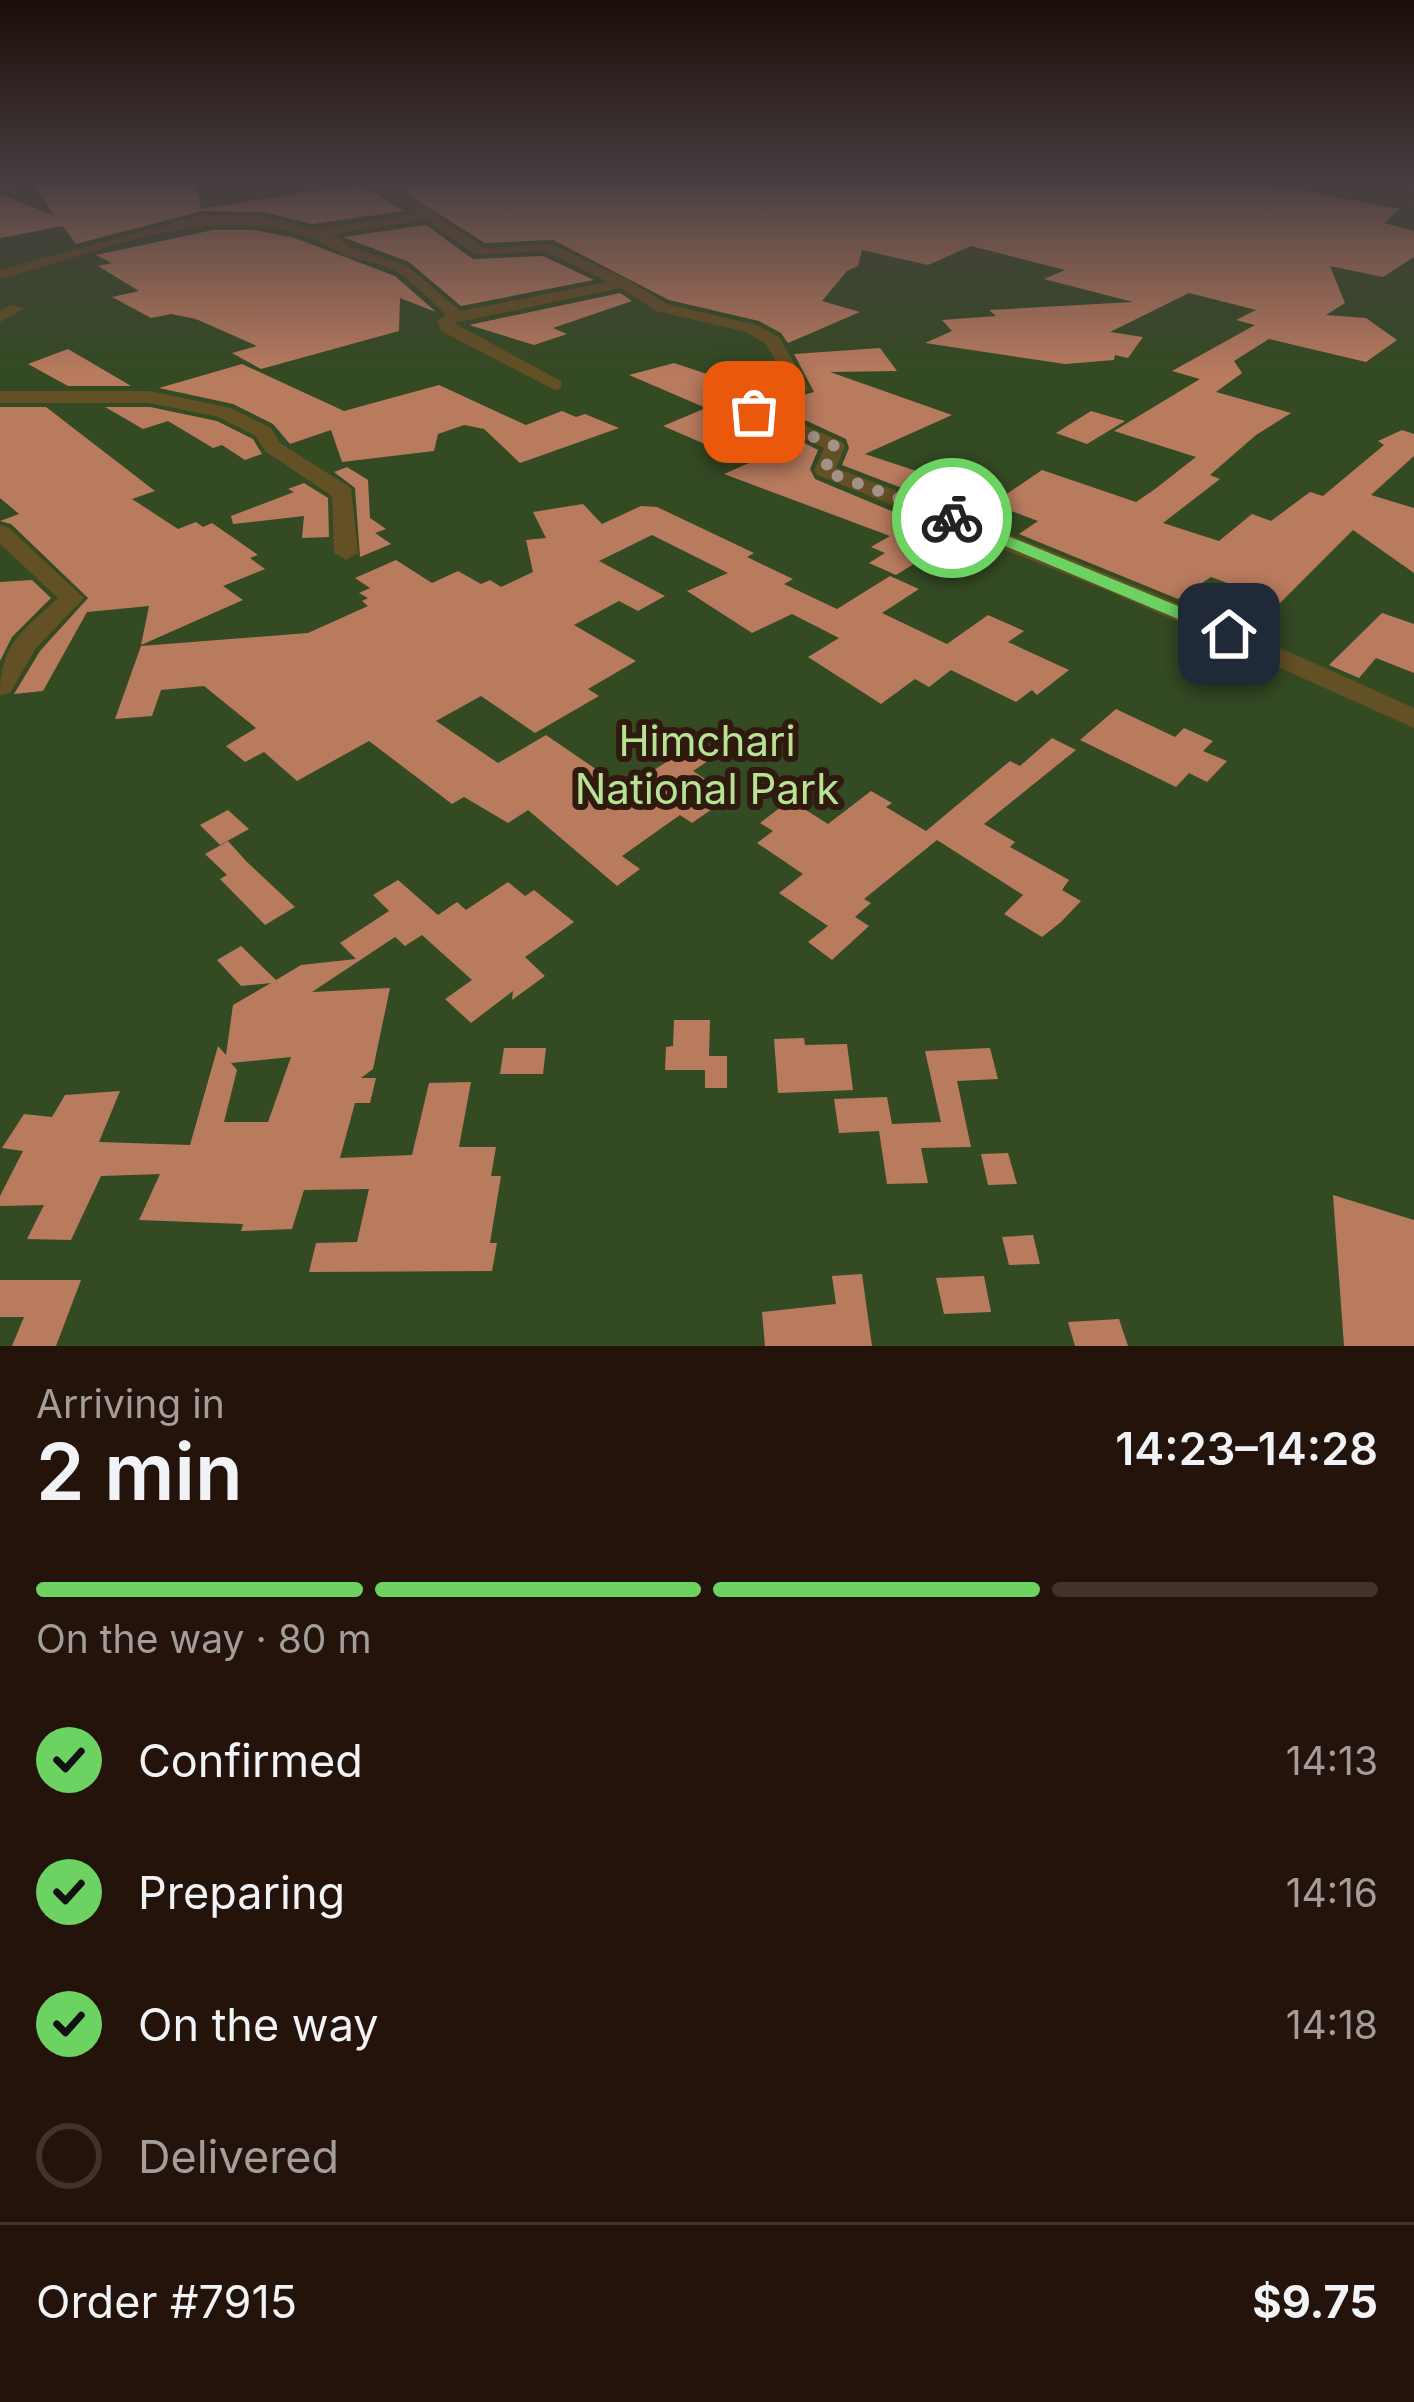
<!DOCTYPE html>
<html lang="en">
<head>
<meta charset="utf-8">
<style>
  :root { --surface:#24130a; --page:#2c1c13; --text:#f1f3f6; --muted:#a39e9c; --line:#41322b; --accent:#6cd362 }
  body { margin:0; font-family:Inter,sans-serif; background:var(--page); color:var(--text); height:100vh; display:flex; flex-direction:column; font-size:45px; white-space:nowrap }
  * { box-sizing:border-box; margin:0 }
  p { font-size:39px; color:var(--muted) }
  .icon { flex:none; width:66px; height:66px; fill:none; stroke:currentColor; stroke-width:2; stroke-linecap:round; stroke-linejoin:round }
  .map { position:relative; height:1346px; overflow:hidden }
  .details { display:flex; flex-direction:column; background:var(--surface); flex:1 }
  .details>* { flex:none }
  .pin { position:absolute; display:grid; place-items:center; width:102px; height:102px; color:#fff; margin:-51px; border-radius:24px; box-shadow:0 6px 18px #0006 }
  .courier { position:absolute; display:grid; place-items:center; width:120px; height:120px; margin:-60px; border:9px solid #6cd362; border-radius:50%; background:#fff; color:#222; box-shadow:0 3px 15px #0007 }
  .summary em { font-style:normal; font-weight:600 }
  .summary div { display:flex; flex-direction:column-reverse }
  .summary { display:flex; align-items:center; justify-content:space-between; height:204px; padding:0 36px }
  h1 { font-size:78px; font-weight:600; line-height:90px }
  .bar { display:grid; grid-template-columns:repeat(4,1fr); gap:18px 12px; align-content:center; height:144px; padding:0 36px }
  .bar i { height:15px; border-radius:9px; background:var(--line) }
  .bar .current { background:var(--accent) }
  .bar p { grid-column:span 4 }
  .line { display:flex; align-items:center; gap:30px; padding:0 36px; border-top:3px solid var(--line) }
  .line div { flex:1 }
  ol { padding:0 36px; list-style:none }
  li { display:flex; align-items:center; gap:36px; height:132px }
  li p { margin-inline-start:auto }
  li .icon { padding:12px; border-radius:50%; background:var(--accent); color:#111; stroke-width:4 }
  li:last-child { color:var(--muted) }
  li i { width:66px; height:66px; border:6px solid var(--line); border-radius:50% }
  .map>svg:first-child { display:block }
  .green { fill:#344a23 }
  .building { fill:#b87b5e; fill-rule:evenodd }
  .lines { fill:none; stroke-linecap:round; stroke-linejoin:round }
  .minor { fill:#635024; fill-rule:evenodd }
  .major { fill:#a77e05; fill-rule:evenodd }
  .route { fill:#6cd362 }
  .done { stroke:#a4928a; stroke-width:12; stroke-dasharray:0 21.6 }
  .labels { text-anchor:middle; stroke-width:12; stroke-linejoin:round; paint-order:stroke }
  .park-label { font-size:42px; fill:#b6e493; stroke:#30190e }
</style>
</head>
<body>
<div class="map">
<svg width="1414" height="1346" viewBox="0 0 1414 1346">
  <rect width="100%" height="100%" fill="#30190e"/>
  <rect class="green" x="0" y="184" width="1414" height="1162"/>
  <g class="building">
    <polygon points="32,184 197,184 201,209 360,184 404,211 312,224 263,212 202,211 76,244 63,226 0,238 0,194 55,216"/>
    <polygon points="391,184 1269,184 1399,209 1384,223 1414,231 1414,257 1383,277 1330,266 1345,303 1326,315 1366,318 1397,340 1366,362 1269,339 1234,361 1242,373 1216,392 1291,413 1256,435 1210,475 1220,479 1163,523 1219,541 1252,514 1271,521 1310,492 1323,496 1384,445 1378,441 1402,430 1414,434 1414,456 1371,495 1414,508 1414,573 1353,530 1279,604 1268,593 1264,597 1211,577 1178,599 1019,534 1038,521 992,504 1042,470 1136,502 1155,489 1196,457 1114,431 1200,379 1172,371 1255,325 1236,320 1256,310 1189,293 1110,332 1143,337 1128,358 1115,355 1114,360 1065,364 925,343 952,331 942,320 996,316 989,310 1133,302 1044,279 1065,270 971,246 928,265 862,250 858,266 847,271 822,301 860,312 788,343 781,333 759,321 669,300 553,240 485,243"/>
    <polygon points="426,225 473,259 543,256 594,280 461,306 409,262 343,237"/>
    <polygon points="213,230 255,230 295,238 395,276 436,312 400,298 399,331 261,369 232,353 257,346 196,319 171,314 151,318 112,297 139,291 98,266 112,263 96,255"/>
    <polygon points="620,293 632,301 553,328 567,334 534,345 469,325"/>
    <polygon points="880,348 897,371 830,372 952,415 865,454 983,493 959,510 842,465 849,448 846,439 770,404 814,392 794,354"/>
    <polygon points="68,349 121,380 131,386 68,386 28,364"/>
    <polygon points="674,363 749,388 741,391 730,405 818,450 810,469 815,479 956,538 896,575 869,563 885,553 871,547 890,536 724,474 749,463 663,426 706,408 629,375"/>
    <polygon points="242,364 344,411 439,385 526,425 562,411 576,417 585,414 619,428 520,463 484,429 464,425 438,434 434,451 342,462 331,430 290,444 273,424 233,404 159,388"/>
    <polygon points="0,407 46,407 155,491 132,499 178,529 196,522 203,527 212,523 258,555 250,558 265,569 223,586 243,600 141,645 149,606 87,612 43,691 14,694 40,651 88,598 11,524 0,521 19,514 0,498"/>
    <polygon points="105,407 150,407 217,421 253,439 262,454 245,460 222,445 213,448 168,421 143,429"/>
    <polygon points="1091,411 1125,421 1087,444 1056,433"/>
    <polygon points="347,467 368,480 370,518 386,529 375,533 391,544 360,557 355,488 334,472"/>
    <polygon points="304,483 328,498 329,537 302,538 304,516 233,524 231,516 294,492 288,489"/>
    <polygon points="583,504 602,524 641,506 657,507 754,553 747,557 793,579 784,584 837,609 890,576 919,589 882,613 947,644 988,615 1024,631 1008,642 1069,670 1037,695 1032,690 1016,702 951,670 929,687 915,679 881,704 808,657 839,638 792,614 752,633 687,591 728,573 652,535 599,561 665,596 638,611 619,601 574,625 636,661 588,689 599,696 535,733 481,696 436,721 498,763 546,735 625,789 694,744 714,757 693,771 731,796 692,823 680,815 622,856 640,869 617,886 528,810 508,823 464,797 452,804 369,741 297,781 264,752 245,762 226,746 256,728 204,686 161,690 152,716 115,719 141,646 308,633 368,606 362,601 368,598 359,593 370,588 355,578 396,560 432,583 458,571 481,584 490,580 501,587 533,572 526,540 546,538 533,512"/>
    <polygon points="32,580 51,598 12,637 0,661 0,582"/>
    <polygon points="1382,613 1414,624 1414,673 1376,658 1359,678 1329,665"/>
    <polygon points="1116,709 1175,737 1184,728 1213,741 1203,751 1227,761 1207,782 1189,773 1176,787 1080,740"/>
    <polygon points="1052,738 1076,750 984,824 1015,842 1010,847 1069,880 1062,890 1081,901 1061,922 1042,937 1004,914 1023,895 937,840 864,899 871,903 855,917 869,926 832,960 808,942 828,926 779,893 803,874 757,843 773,831 760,823 790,800 828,824 871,791 892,803 886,807 926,831 1010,761 1020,766"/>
    <polygon points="228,810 249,829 220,845 200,825"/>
    <polygon points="228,841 247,862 295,907 265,925 220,879 227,875 205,854"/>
    <path d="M398 880 438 915 457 902 466 910 508 882 525 896 534 890 574 922 525 957 545 976 512 1000 513 991 471 1023 445 999 472 980 422 935 405 946 395 937 312 992 390 988 373 1069 361 1078H376L370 1103H355L340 1158 412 1155 429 1083 471 1082 459 1147H496L491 1176H501L490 1243H497L492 1271 309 1272 316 1243 357 1242 369 1189 304 1190 292 1229 241 1231 243 1224 139 1220 160 1174 101 1176 71 1240 27 1239 44 1205 0 1206V1196L23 1151 2 1148 24 1114 52 1117 65 1095 120 1091 99 1142 190 1145 218 1046 226 1055 233 1005 271 983 241 986 217 960 241 946 276 980 301 965 356 959 340 943 389 911 373 895ZM291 1057 268 1122H224L237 1070 231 1063Z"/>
    <polygon points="674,1020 710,1020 709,1056 727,1056 727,1088 705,1088 705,1070 665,1070 666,1047 673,1046"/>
    <polygon points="804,1038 805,1045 847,1044 853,1090 778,1093 774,1039"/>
    <polygon points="504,1048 546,1048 543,1074 500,1074"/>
    <polygon points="990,1048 998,1079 957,1081 971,1147 921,1148 928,1183 887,1184 879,1131 839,1133 834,1099 887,1097 892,1124 941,1122 925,1051"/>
    <polygon points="1008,1153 1017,1184 988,1185 981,1154"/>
    <polygon points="1333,1195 1414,1220 1414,1346 1344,1346"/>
    <polygon points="1033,1235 1040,1264 1009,1265 1002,1237"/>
    <polygon points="862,1274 872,1346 765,1346 762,1312 836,1304 832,1276"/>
    <polygon points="984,1276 991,1312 944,1314 936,1278"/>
    <polygon points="0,1280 81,1280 56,1346 12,1346 24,1317 0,1317"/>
    <polygon points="1119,1319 1128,1346 1075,1346 1068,1322"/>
  </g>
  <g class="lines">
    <g class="minor">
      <path d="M364 184H380L426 208 484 248 551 244 628 280 667 304 757 325 779 337 810 390 756 403 842 442 845 446 836 468C1032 540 1224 621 1414 708V728L1113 593 817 475 814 471 824 448 734 404 744 394 790 386 766 344 746 332 656 311 621 288 454 323 561 381V389L555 390 441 331 437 321 446 315C431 301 415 283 397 272 379 261 355 261 337 251 231 190 110 251 0 279V270L202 215 263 216 312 229 418 214ZM427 220 476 255 544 251 608 282 460 311 406 265 348 246 332 234Z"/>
      <polygon points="11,305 25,308 0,322 0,311"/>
      <polygon points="0,391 150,391 231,408 271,428 280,443 351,488 358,553 346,560 334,553 332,496 265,451 256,436 218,417 150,403 0,403"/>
      <path d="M0 525 8 527 84 598 36 648 10 693 0 695C0 643 22 632 58 598L0 544Z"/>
    </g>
    <polygon class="major" points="0,184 10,184 0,190"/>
  </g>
  <linearGradient id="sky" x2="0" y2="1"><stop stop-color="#1a0e08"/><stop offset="0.49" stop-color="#483e41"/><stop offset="1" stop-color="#483e41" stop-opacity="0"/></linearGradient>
  <rect width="1414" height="373" fill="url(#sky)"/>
  <polygon class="route" points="952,513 1236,630 1239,634 1223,638 946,521 946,514"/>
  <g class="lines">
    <polyline class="done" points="754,412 835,446 824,471 952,518"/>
  </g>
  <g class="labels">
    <g class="park-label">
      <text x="707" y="756">Himchari<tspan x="707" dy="48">National Park</tspan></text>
    </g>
  </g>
</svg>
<div class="pin" style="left:754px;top:412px;background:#ea580c"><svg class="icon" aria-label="bag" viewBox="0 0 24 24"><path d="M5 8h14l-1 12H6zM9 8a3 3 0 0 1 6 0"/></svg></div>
<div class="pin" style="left:1229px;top:634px;background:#1f2937"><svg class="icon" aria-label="home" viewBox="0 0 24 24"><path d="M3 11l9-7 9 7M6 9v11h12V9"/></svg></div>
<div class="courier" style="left:952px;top:518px"><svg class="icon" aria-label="bike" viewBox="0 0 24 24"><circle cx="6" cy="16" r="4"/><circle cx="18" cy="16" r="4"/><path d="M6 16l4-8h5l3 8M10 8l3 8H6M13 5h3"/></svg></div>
</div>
<section class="details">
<div class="summary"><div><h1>2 min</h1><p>Arriving in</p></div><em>14:23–14:28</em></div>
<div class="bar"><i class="current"></i><i class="current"></i><i class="current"></i><i></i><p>On the way · 80 m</p></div>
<ol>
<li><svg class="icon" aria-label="check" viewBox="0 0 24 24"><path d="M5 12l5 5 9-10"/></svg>Confirmed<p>14:13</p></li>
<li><svg class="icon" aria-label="check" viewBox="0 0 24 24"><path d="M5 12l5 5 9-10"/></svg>Preparing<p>14:16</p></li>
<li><svg class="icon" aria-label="check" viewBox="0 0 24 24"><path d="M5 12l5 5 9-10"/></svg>On the way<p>14:18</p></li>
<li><i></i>Delivered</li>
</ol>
<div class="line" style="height:156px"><div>Order #7915</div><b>$9.75</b></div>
</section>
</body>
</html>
